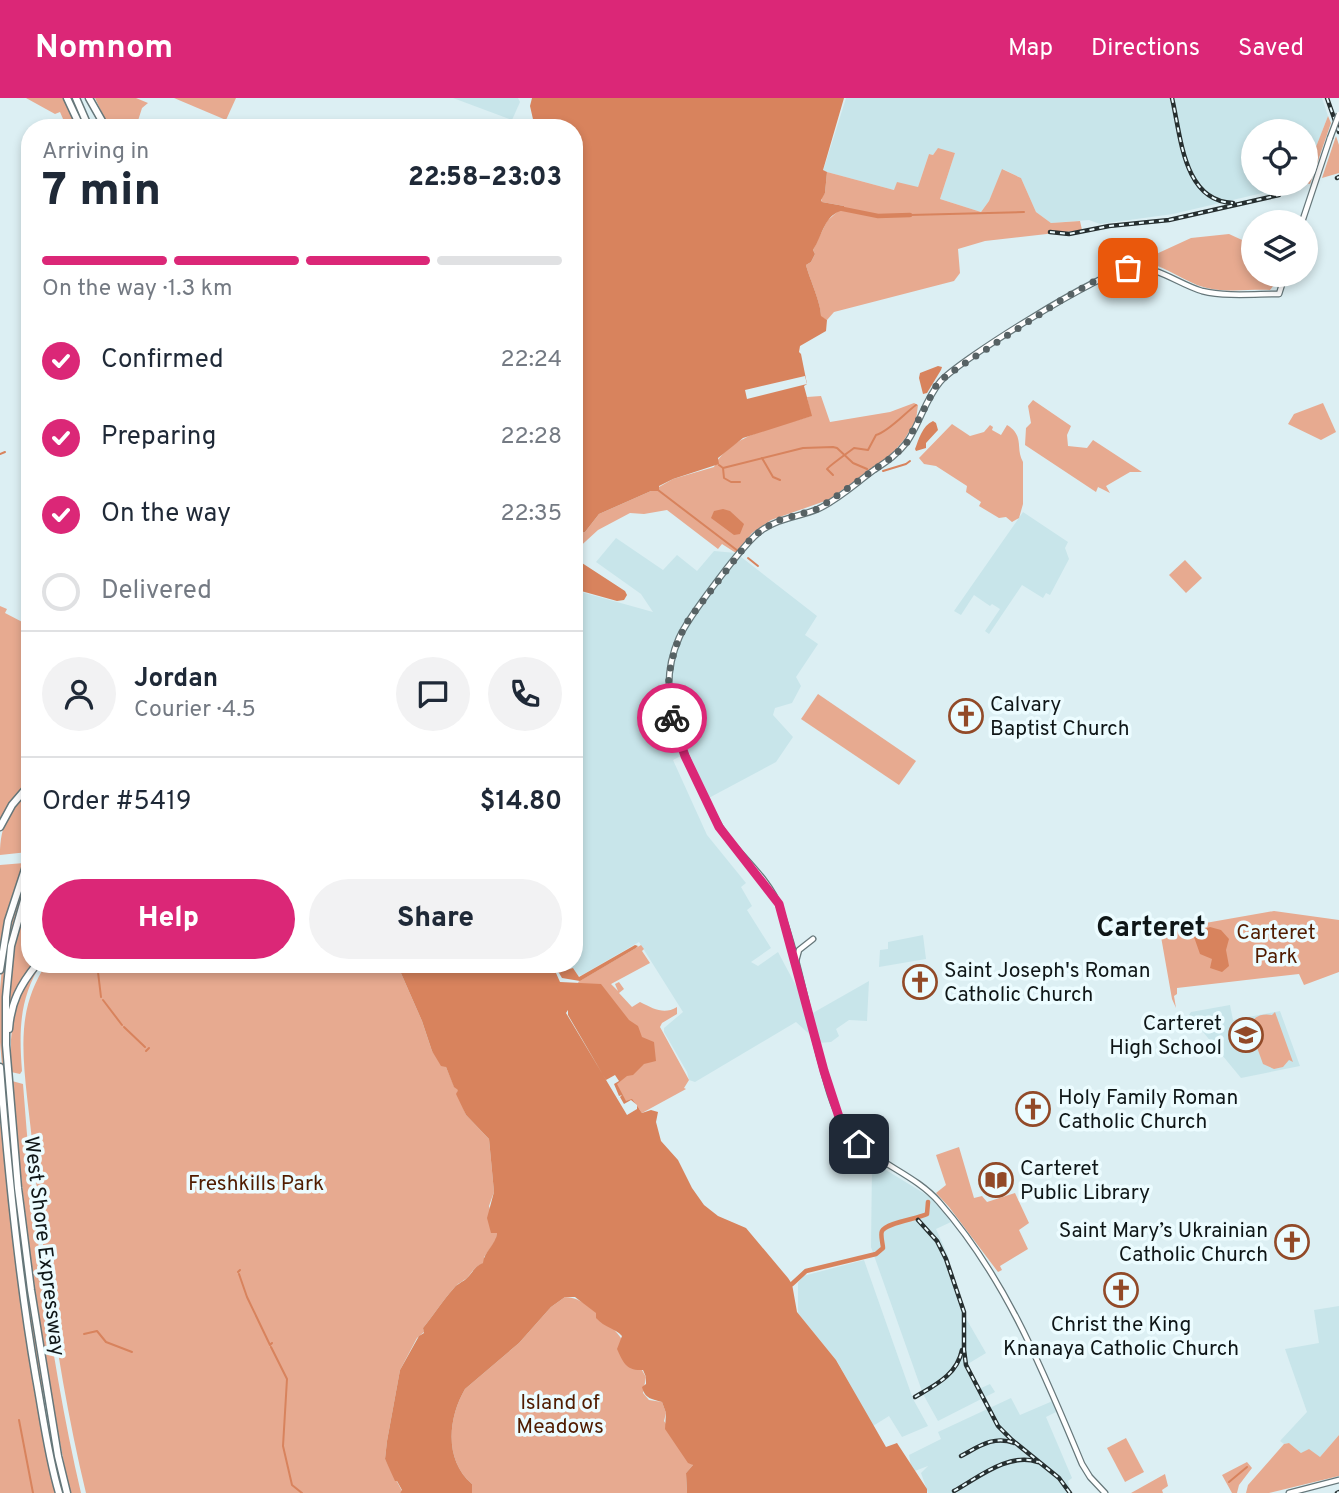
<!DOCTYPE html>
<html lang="en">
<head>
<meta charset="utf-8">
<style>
  :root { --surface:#fff; --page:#f2f2f3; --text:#1f2937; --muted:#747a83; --line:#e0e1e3; --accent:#db2777 }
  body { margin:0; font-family:Overpass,sans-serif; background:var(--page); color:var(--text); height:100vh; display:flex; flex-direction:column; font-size:26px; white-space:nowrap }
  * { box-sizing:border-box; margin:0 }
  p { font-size:23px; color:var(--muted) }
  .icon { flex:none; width:38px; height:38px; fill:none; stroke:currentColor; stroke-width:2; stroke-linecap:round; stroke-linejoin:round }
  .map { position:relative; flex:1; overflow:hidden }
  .panel { position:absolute; left:21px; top:21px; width:562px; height:854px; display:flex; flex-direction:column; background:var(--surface); border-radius:28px; box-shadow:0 4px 10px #0003 }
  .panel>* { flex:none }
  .controls { position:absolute; left:1241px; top:21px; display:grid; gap:14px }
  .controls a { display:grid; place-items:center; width:77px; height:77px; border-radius:50%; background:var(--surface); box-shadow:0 4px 10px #0003; font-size:35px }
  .pin { position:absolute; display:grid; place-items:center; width:60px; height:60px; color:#fff; margin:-30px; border-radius:14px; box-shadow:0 4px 10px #0006 }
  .courier { position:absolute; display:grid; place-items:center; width:70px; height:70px; margin:-35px; border:5px solid #db2777; border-radius:50%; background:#fff; color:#222; box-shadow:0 2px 9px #0007 }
  .summary em { font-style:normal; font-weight:800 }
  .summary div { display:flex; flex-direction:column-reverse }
  .summary { display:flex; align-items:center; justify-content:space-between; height:119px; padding:0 21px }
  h1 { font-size:46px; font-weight:800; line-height:52px }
  .bar { display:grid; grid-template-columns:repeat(4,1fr); gap:10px 7px; align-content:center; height:84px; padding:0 21px }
  .bar i { height:9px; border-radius:5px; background:var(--line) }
  .bar .current { background:var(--accent) }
  .bar p { grid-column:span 4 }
  .line { display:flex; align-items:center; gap:18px; padding:0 21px; border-top:2px solid var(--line) }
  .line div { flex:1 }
  .round { display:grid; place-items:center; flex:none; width:74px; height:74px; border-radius:37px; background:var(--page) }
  ol { padding:0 21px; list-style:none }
  li { display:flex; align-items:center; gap:21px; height:77px }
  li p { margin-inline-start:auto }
  li .icon { padding:7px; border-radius:50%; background:var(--accent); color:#fff; stroke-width:4 }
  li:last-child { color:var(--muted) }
  li i { width:38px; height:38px; border:4px solid var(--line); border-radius:50% }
  .cta { display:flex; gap:14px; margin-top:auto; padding:14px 21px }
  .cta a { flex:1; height:80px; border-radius:42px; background:var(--accent); color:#fff; font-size:28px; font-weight:800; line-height:80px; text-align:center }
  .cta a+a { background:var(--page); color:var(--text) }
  header { display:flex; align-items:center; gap:42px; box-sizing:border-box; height:98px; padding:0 35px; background:var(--accent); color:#fff }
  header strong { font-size:33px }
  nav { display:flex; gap:38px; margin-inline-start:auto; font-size:24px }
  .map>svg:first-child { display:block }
  .built { fill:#c8e5ea }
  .green { fill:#e7aa90 }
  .water { fill:#d8835d }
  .pier { fill:#dceff3 }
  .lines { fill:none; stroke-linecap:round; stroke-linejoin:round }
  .stream { stroke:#d8835d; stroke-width:2 }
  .river { stroke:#d8835d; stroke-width:4.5 }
  .secondary-casing { stroke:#66777a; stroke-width:7 }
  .motorway-casing { stroke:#66777a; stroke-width:9 }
  .secondary { stroke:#fff; stroke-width:4.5 }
  .motorway { stroke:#fff; stroke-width:6 }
  .rail-casing { stroke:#262f30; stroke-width:4.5 }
  .rail { stroke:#ecfcff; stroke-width:2; stroke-dasharray:5; stroke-linecap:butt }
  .secondary-bridge-casing { stroke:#66777a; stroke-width:7; stroke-linecap:butt }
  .secondary-bridge { stroke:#fff; stroke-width:4.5 }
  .done { stroke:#576264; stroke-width:7; stroke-dasharray:0 12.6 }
  .route { stroke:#db2777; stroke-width:9 }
  .labels { text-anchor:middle; stroke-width:7; stroke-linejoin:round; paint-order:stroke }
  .poi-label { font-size:21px; fill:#0f1617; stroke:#ecfcff; text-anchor:start }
  .park-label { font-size:21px; fill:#511c00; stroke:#ecfcff }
  .street-label { font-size:21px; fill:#0f1617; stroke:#ecfcff }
  .district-label { font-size:28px; font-weight:bold; fill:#0f1617; stroke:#ecfcff }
</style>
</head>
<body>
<header>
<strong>Nomnom</strong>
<nav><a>Map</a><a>Directions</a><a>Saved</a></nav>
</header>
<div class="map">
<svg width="1339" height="1395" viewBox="0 0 1339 1395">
  <rect width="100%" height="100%" fill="#dceff3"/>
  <g class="built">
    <polygon points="453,0 518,0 520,4 512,22"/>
    <polygon points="846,0 1322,0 1328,18 1307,72 1306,85 1306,33 1253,33 1253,86 1301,86 1173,116 1100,126 1089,122 1051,125 1036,114 1021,80 1003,71 989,103 981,114 940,101 955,55 938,51 933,57 929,56 918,89 894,92 823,73"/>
    <polygon points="1023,414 1068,444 1065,450 1069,461 1050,497 1046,495 1043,500 1022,487 989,536 985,533 1000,511 992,506 990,508 974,497 961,517 954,513"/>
    <polygon points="616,440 663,472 677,457 697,473 714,453 736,455 817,518 805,537 818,546 796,579 801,588 792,605 775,610 773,617 793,639 776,664 705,702 683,657 673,662 707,737 746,785 741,789 752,808 747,812 771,850 751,864 758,868 778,854 811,916 869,883 867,923 849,922 836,931 839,938 831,944 819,945 796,924 695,984 689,982 687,974 664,934 664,930 683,914 639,844 582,877 578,878 573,870 566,873 562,866 574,866 574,492 653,514 641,496 596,464"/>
    <polygon points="923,837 926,861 879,869 880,852 888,851 888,844"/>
    <polygon points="1230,907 1233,922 1280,913 1300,968 1241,980 1189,917 1191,914"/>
    <polygon points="876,1066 930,1099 951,1124 936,1131 948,1158 946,1160 964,1217 986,1255 966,1267 979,1291 990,1286 995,1294 938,1323 923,1296 871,1149 872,1067"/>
    <polygon points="864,1162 913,1301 928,1328 902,1339 889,1318 873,1328 837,1263 798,1215 798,1185 803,1178"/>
    <polygon points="1339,1208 1339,1337 1320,1359 1301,1355 1289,1345 1284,1346 1280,1343 1307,1314 1285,1251 1319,1245 1314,1212"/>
    <polygon points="1011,1300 1020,1317 1055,1302 1060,1312 1046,1319 1072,1380 1068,1383 1071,1395 928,1395 921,1375 928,1368 912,1374 909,1357 941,1341 938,1334"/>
  </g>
  <g class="green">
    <polygon points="26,0 64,0 78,30 67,30 60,14 55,16"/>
    <polygon points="95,0 136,0 148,5 142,10 136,29 109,30"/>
    <polygon points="174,0 236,0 226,22"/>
    <polygon points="1328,18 1331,25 1310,86 1306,85 1307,72"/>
    <polygon points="1336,38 1339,47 1339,75 1322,80"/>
    <path d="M938 50 955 55 940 101 981 114 989 103 1002 71 1021 80 1036 114 1051 125 1080 123 1082 132 985 143 958 151 960 175 954 183 834 214 827 222 821 219C821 205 810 182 806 167L811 164 815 156 813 152 827 123 844 108 822 104 821 100 825 95 827 74 894 92 897 84 918 89 929 56 933 57Z"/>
    <path d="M1229 136 1253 147V177H1273L1274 187 1270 192C1245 191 1221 196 1197 187 1178 179 1162 167 1141 163L1191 140Z"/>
    <path d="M821 298 830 324 890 314 914 305 918 307 916 322 904 342 889 359 828 402 771 422 752 435 736 455 722 446 718 451 667 412 644 416 630 415 598 432 574 454V437L585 434 599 416 651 393H658L659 389 673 381 714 369C730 335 779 329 811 318L807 299Z"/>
    <polygon points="1033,302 1071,328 1067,337 1068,348 1087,350 1093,342 1142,374 1130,374 1106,388 1110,395 1098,389 1096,394 1025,347 1026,330 1031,325 1028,308"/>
    <polygon points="1323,305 1336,334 1321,342 1288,326 1294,316"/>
    <path d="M952 326 970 338 984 334 990 327 993 329 992 332 1001 337 1007 327C1025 338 1015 350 1023 364V406L1019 420 1012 424 1006 419 999 420 979 408 981 404 966 394 967 388 936 368 924 366 919 360Z"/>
    <polygon points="1185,462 1202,480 1186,495 1169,477"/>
    <polygon points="0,508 7,511 5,515 30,528 30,684 0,723"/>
    <polygon points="818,596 916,663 899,687 801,621"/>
    <path d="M30 690 28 754 0 757C0 725 10 714 30 690Z"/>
    <polygon points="24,765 10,805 0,851 0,767"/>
    <path d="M30 765C30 786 18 806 13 827 3 872 3 916 6 962L45 1311 30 1227 14 1105 0 944V892L3 857 9 827Z"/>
    <polygon points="30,788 30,866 35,866 8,914 13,856"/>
    <polygon points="1274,813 1339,822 1339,874 1304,887 1299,876 1177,890 1177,896 1174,898 1176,910 1172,901 1160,833"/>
    <path d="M641 847 644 851 642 853 650 865 611 886 618 893 615 886 619 884 624 891 619 895 632 909 640 904C654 911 664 917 677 909V916L662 925 660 929 689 982 684 990 686 991 642 1015 639 1011 630 1017 606 983 601 886H579L578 884Z"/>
    <path d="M39 866H41C19 901 19 933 22 973L20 976 11 974V942L15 899Z"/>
    <path d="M46 866H397L422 923 432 953 446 969 454 988 459 992 457 994 466 1017 489 1041 494 1094 489 1108 497 1135 496 1142 484 1159V1165C475 1168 473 1173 467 1180 463 1183 457 1186 454 1190 442 1203 434 1217 423 1230L424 1234 417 1240 400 1272 387 1343 385 1361 402 1393 400 1395H86C59 1283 44 1167 33 1053 30 1016 21 967 24 931 26 906 33 887 46 866Z"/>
    <path d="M1275 914 1293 964 1289 962 1283 969 1274 971 1263 966 1250 930C1252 918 1262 915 1272 917Z"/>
    <path d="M12 983 23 986C33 1123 50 1261 81 1395H71L67 1381C41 1249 23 1117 12 983Z"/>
    <path d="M0 1020C12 1146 26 1272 55 1395H0Z"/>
    <polygon points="959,1049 974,1100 982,1098 987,1104 1015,1095 1029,1125 1019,1132 1028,1151 1000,1168 1002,1172 998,1174 949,1109 936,1095 946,1087 936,1057"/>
    <path d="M565 1199C597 1200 632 1252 646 1279L643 1295 649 1302 662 1304 666 1315 664 1323 693 1367 686 1375 687 1395H472V1386C444 1362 448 1320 465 1291L519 1245 551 1209Z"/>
    <polygon points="1339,1337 1339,1378 1269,1395 1246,1395 1248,1387 1284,1346 1289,1345 1301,1355 1309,1351 1320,1359"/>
    <polygon points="1126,1340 1144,1374 1125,1384 1107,1350"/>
    <polygon points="1247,1364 1252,1370 1239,1387 1237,1395 1232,1395 1222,1377"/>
    <polygon points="1165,1376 1168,1388 1162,1392 1163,1395 1131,1395"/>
  </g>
  <g class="water">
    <path d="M532 0H844L823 72 827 74 825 95 821 102 822 104 844 108V112C824 116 823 137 813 152L815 156 811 164 806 167C810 182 821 205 821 218L827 222 826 233 800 248 799 254 801 256 807 286 804 288 812 318 743 340 718 360 719 366 673 381 659 388V393H651L599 416 585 434 574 437V30H535L530 8Z"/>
    <polygon points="938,268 942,269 941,272 927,295 923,296 919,280 920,275"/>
    <path d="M933 323 936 325 938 332 926 345V350L916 353 915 351C919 341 922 328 933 323Z"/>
    <polygon points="723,411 730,413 744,426 740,436 734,437 711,420 714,413"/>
    <path d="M582 465 625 493 627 497 624 502 617 503 574 491C574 481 573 470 582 465Z"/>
    <polygon points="1210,829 1221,832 1229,841 1226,852 1229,868 1222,874 1210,870 1212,861 1200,856 1194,839 1197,834"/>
    <polygon points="635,847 638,848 636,850 580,883 562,880 556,870 556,866 562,866 566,872 573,870 579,879"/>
    <path d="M397 866H552L560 884 601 886 629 922 638 928 642 939 654 944 656 963 644 966 633 977 627 978 617 986 626 1003 632 1001 642 1015 651 1012 658 1014 656 1024 661 1043 678 1062 692 1090 704 1107 718 1118 746 1130 788 1180 792 1186 797 1214 836 1262 886 1349 897 1345 927 1391V1395H687L686 1375 693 1367 688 1365 665 1331 666 1315 662 1304C652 1301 645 1301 642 1289L646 1286V1279L643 1272C626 1273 623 1264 617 1251L622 1238C615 1230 605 1230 596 1220V1215L575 1199H565L551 1209 519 1245 465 1291C448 1320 444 1362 472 1386V1395H400L402 1392 397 1383H395L385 1361 387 1343 400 1272 419 1238 424 1235 423 1230C434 1217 442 1203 454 1190 457 1186 463 1184 467 1180 473 1174 475 1168 483 1165 484 1153 496 1147 497 1135H491L487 1120 494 1094 489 1041 466 1017 456 996 458 992 454 989 446 969 441 968 432 953 422 923Z"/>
  </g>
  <g class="pier">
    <polygon points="805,278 807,286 747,301 745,292"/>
    <polygon points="568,912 568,917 606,982 615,977 619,983 614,986 619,998 622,997 620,999 624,1006 631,1002 637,1007 637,1011 627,1017 566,915"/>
  </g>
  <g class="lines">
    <g class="stream">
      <polyline points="910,117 1024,114"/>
      <polyline points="0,356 5,354"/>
      <polyline points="762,360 773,379 780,382"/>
      <polyline points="719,367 723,370 803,350 833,349 837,350 853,365 867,371"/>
      <polyline points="723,370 724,380 731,384 740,384"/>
      <polyline points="883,373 906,366 910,363"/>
      <path d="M833 377 827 371C829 368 850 353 854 350L868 352 876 337C888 334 905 315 916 307"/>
      <polyline points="658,392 738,453"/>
      <polyline points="748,460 758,468"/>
      <polyline points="97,866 101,899"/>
      <polyline points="103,902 122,927"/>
      <polyline points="124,929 145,949"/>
      <polyline points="146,953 149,950"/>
      <polyline points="238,1174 240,1172"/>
      <polyline points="239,1176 247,1199 270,1247 272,1245"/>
      <polyline points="84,1236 97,1233 106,1244 132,1254"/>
      <polyline points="271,1249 287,1281 283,1348 292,1387 302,1395"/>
      <polyline points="19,1322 33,1395"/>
      <polyline points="1229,1384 1247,1369"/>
    </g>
    <g class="river">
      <polyline points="838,110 878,118 910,117"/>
      <path d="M792 1186 806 1173 876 1156 883 1150C883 1146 880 1137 882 1133 887 1124 918 1121 927 1116L928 1104"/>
    </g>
    <g class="secondary-casing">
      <g id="secondary">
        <polyline points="1302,124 1330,40"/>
        <polyline points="796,863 799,852 813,841"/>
        <path d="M1105 1395 1090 1379 1082 1366C1043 1273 1006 1180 939 1104 910 1071 863 1063 841 1022 830 1003 825 978 819 957 806 908 797 856 779 808 770 783 744 761 728 740 715 724 708 705 699 687 676 640 656 592 679 540 687 521 745 443 762 432 779 420 799 419 818 411 838 402 856 385 874 372 886 364 898 356 907 344 920 325 925 302 940 284 957 263 1104 172 1130 170 1157 167 1178 186 1202 193 1226 199 1255 196 1279 196L1285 177"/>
        <polyline points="1289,1395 1339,1382"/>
      </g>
    </g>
    <g class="motorway-casing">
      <g id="motorway">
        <polyline points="67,0 81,30"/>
        <polyline points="76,0 89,30"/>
        <polyline points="89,0 106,30"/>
        <polyline points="0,729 12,707 30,686"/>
        <polyline points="30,781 11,848 6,899 6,947 18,1090 31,1192 58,1358 67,1395"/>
        <polyline points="0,872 8,823 30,756"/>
        <path d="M9 931C11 904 20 887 37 866"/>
        <path d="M0 969C8 1073 18 1177 36 1280 43 1318 48 1358 59 1395"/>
      </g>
    </g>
    <use href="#secondary" class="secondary"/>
    <use href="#motorway" class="motorway"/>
    <g class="rail-casing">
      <g id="rail">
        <path d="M1172 0C1181 38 1183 103 1233 105"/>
        <polyline points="1327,0 1339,34"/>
        <polyline points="1337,80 1339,79"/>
        <polyline points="1050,134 1069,136 1109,128 1169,122 1279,97"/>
        <polyline points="918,1122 937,1143 946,1161 964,1214 964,1252 966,1267 998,1328 1012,1342 1059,1380 1070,1395"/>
        <path d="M915 1299C935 1287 957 1277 962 1252"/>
        <path d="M961 1358C978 1349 994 1337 1014 1345"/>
        <path d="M954 1393C979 1379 1009 1354 1038 1364"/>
        <polyline points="1337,1395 1339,1394"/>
      </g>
    </g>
    <use href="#rail" class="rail"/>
    <g class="secondary-bridge-casing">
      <polyline id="secondary-bridge" points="1330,40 1339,16"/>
    </g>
    <use href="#secondary-bridge" class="secondary-bridge"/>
  </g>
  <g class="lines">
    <polyline class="done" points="672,620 668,588 671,565 678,542 689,521 752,439 776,423 818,411 895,357 907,344 936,288 947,277 1066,199 1104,178 1128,170"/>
    <polyline class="route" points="672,620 685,658 719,729 779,806 824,973 839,1019 859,1046"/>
  </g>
  <defs>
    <g id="church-ring" transform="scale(1.75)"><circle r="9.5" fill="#ecfcff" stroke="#924a28" stroke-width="1.5"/><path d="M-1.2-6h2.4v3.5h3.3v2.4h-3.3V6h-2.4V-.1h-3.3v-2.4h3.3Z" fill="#924a28"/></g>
    <g id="school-ring" transform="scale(1.75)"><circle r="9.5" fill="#ecfcff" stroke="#924a28" stroke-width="1.5"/><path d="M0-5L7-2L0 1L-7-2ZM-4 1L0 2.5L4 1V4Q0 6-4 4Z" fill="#924a28"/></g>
    <g id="library-ring" transform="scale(1.75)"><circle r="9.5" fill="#ecfcff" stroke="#924a28" stroke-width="1.5"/><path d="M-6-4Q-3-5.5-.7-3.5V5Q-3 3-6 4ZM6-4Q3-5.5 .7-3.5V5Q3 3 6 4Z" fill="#924a28"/></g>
  </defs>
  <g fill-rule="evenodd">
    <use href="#church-ring" x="966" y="618"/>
    <use href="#church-ring" x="920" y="884"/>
    <use href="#school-ring" x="1246" y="937"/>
    <use href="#church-ring" x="1033" y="1011"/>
    <use href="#library-ring" x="996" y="1082"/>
    <use href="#church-ring" x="1292" y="1144"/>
    <use href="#church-ring" x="1121" y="1192"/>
  </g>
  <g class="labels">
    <g class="poi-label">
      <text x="990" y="613">Calvary<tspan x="990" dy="24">Baptist Church</tspan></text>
      <text x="944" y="879">Saint Joseph's Roman<tspan x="944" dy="24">Catholic Church</tspan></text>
      <text x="1222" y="932" text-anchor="end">Carteret<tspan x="1222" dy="24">High School</tspan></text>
      <text x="1058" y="1006">Holy Family Roman<tspan x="1058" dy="24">Catholic Church</tspan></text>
      <text x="1020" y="1077">Carteret<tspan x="1020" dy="24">Public Library</tspan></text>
      <text x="1268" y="1139" text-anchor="end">Saint Mary’s Ukrainian<tspan x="1268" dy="24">Catholic Church</tspan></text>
      <text x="1121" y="1233" text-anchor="middle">Christ the King<tspan x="1121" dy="24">Knanaya Catholic Church</tspan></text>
    </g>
    <g class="park-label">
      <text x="1276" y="841">Carteret<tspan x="1276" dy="24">Park</tspan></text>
      <text x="256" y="1092">Freshkills Park</text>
      <text x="560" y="1311">Island of<tspan x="560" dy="24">Meadows</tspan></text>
    </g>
    <g class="street-label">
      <text transform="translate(45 1148) rotate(83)" y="7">West Shore Expressway</text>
    </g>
    <g class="district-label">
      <text x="1151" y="838">Carteret</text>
    </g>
  </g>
</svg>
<div class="controls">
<a><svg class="icon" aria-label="locate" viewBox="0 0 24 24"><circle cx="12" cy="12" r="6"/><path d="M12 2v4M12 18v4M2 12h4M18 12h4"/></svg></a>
<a><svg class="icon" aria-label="layers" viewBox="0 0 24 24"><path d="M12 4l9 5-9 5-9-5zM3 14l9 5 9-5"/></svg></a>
</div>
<div class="pin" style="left:1128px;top:170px;background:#ea580c"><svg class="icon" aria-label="bag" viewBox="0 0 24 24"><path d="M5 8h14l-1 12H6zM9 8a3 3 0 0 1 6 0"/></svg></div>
<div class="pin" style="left:859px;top:1046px;background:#1f2937"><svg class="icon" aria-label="home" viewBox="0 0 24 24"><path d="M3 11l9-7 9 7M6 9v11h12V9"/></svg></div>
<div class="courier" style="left:672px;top:620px"><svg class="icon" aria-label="bike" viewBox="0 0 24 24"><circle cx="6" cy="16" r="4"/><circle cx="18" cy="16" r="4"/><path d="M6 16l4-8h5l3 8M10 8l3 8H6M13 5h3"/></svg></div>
<section class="panel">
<div class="summary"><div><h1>7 min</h1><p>Arriving in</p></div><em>22:58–23:03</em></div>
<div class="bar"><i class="current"></i><i class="current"></i><i class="current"></i><i></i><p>On the way · 1.3 km</p></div>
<ol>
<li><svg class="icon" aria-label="check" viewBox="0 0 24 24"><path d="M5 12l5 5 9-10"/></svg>Confirmed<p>22:24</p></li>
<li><svg class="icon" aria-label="check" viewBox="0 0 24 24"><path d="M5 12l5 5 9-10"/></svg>Preparing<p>22:28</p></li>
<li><svg class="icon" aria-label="check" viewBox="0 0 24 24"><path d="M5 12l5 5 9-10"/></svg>On the way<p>22:35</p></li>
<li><i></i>Delivered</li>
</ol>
<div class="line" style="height:126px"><a class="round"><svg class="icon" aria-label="person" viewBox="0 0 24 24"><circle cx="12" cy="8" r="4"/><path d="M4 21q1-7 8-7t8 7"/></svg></a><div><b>Jordan</b><p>Courier · 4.5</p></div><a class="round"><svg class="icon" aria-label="chat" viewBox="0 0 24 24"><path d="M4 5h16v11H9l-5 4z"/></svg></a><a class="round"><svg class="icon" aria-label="phone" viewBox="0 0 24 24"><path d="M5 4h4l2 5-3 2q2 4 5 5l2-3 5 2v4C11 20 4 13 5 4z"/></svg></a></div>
<div class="line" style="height:91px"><div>Order #5419</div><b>$14.80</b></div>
<div class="cta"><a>Help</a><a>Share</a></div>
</section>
</div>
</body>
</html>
